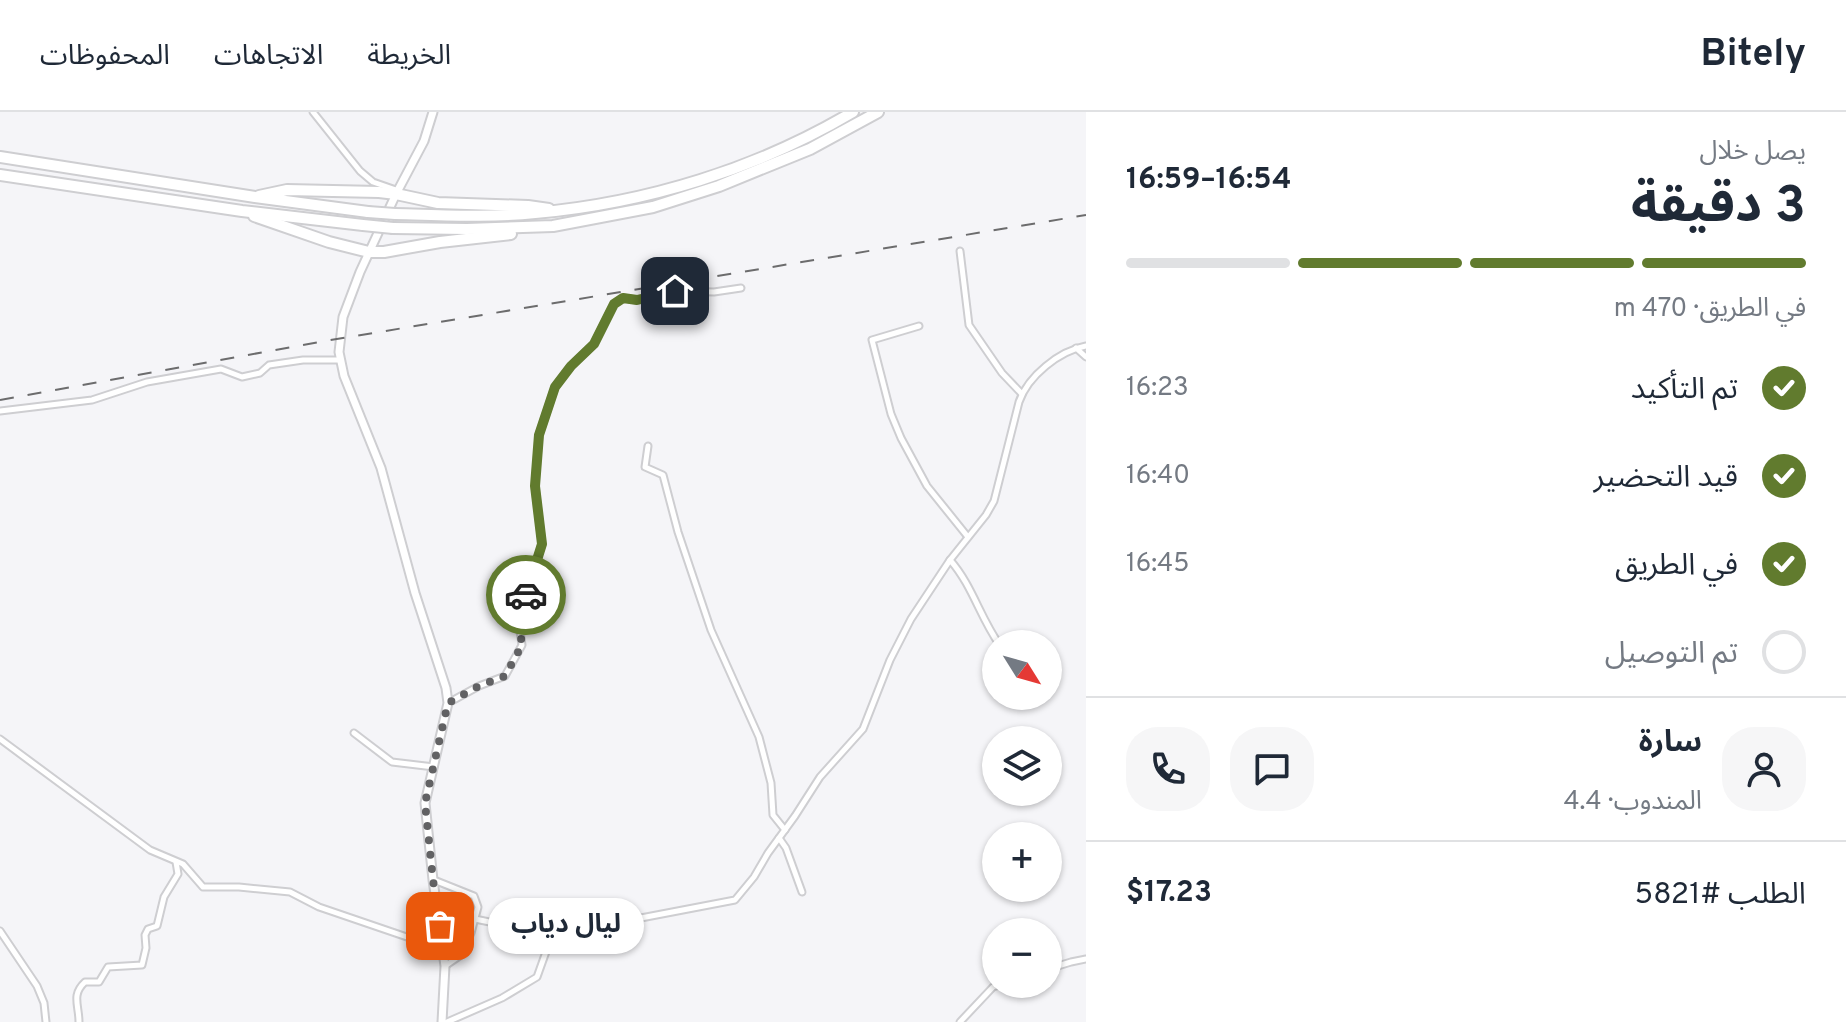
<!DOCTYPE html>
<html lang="ar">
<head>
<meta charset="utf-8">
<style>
  :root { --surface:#fff; --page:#f6f6f7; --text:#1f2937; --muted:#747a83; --line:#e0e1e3; --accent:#617b2e }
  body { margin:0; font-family:Overpass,"Noto Sans Arabic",sans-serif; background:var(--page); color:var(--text); direction:rtl; height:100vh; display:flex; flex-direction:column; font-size:30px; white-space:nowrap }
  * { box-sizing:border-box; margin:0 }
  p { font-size:26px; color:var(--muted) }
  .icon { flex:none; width:44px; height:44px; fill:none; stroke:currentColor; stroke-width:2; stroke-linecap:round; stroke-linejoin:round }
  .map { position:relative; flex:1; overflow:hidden; direction:ltr }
  .details { display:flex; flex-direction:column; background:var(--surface); width:760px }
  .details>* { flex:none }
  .needle { width:52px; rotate:127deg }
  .fabs { position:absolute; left:982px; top:518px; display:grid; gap:16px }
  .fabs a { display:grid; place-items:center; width:80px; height:80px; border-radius:50%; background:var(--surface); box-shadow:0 2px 6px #0004; font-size:40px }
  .pin { position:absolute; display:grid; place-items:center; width:68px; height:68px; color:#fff; margin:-34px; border-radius:16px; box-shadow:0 4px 12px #0006 }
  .courier { position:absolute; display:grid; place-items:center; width:80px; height:80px; margin:-40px; border:6px solid #617b2e; border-radius:50%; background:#fff; color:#222; box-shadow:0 2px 10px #0007 }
  .bubble { position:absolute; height:56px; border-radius:28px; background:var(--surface); box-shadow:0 2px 6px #0004; font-size:26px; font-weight:700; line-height:56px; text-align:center; direction:rtl }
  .overview em { font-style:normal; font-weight:700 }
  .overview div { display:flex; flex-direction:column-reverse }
  .overview { display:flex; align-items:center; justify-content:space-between; height:136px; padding:0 40px }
  h1 { font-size:52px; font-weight:700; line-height:60px }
  .bar { display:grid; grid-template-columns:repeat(4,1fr); gap:12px 8px; align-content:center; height:96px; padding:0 40px }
  .bar i { height:10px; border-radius:6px; background:var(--line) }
  .bar .current { background:var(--accent) }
  .bar p { grid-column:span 4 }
  .line { display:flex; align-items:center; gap:20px; padding:0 40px; border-top:2px solid var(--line) }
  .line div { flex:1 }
  .round { display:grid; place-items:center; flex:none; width:84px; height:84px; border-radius:32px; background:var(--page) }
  ol { padding:0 40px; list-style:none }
  li { display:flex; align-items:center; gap:24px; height:88px }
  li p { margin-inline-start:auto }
  li .icon { padding:8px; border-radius:50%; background:var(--accent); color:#fff; stroke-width:4 }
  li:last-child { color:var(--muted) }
  li i { width:44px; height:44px; border:4px solid var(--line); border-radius:50% }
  header { display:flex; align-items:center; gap:48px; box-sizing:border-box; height:112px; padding:0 40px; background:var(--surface); border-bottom:2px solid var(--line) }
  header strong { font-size:38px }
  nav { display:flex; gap:44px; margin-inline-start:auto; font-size:28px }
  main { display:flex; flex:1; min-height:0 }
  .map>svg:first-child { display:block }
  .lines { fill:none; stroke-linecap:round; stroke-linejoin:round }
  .minor-casing { stroke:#ceced1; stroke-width:9 }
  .tertiary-casing { stroke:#ceced1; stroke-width:11 }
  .motorway-casing { stroke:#ceced1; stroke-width:14 }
  .minor { stroke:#fff; stroke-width:5 }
  .tertiary { stroke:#fff; stroke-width:7 }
  .motorway { stroke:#fff; stroke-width:10 }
  .rail { stroke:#6c6c6d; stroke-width:2; stroke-dasharray:14 14; stroke-linecap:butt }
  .motorway-bridge-casing { stroke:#ceced1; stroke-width:14; stroke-linecap:butt }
  .motorway-bridge { stroke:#fff; stroke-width:10 }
  .done { stroke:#626264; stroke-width:8; stroke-dasharray:0 14.4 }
  .route { stroke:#617b2e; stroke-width:10 }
</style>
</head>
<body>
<header>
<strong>Bitely</strong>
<nav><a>الخريطة</a><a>الاتجاهات</a><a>المحفوظات</a></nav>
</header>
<main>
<section class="details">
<div class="overview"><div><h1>3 دقيقة</h1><p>يصل خلال</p></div><em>16:54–16:59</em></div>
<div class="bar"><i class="current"></i><i class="current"></i><i class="current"></i><i></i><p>في الطريق · 470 m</p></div>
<ol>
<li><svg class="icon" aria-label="check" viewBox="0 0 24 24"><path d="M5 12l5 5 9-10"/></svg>تم التأكيد<p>16:23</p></li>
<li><svg class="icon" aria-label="check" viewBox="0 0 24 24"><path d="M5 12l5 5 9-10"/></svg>قيد التحضير<p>16:40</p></li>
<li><svg class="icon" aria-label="check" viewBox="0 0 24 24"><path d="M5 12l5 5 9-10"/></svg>في الطريق<p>16:45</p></li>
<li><i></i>تم التوصيل</li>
</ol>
<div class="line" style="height:144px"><a class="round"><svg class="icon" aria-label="person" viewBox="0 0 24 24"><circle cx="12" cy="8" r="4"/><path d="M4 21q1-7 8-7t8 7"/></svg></a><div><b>سارة</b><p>المندوب · 4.4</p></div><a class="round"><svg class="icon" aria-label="chat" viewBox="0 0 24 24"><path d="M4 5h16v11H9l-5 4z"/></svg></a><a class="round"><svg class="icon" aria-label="phone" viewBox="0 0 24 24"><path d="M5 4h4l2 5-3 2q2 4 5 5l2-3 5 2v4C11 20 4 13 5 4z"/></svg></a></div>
<div class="line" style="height:104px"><div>الطلب #5821</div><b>$17.23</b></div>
</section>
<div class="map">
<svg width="1086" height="910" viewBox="0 0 1086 910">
  <rect width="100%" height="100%" fill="#f5f5f8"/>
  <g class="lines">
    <g class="minor-casing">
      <g id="minor">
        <polyline points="313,0 360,59 373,70 396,78"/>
        <polyline points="960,139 969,213 1002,261 1022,282"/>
        <polyline points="919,214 872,228 891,302 901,326 927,374 968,425"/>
        <polyline points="1076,236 1086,245"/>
        <polyline points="0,299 92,288 147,270 221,257 242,265 260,261 269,253 303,248 341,248"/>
        <polyline points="648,334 645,355 663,363 678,420 711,518 759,625 771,671 773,703 785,718"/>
        <path d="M950 448C972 473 980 505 999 532"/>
        <polyline points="1030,584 1032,587"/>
        <polyline points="448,591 479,574 505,564 522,533 519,512 530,469 542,432 535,374 539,323 555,275 571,254 594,232 614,192 623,186 637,188 675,179 714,180 741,176"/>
        <polyline points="354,621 392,650 434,655"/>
        <polyline points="0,627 150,738 183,752 203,775 239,775 290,780 319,795 442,837"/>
        <polyline points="779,726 786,736 802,780"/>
        <polyline points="434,768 474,784 478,795 471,821 461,843 445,854"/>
        <polyline points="475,807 552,823"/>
        <polyline points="0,819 37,874 44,891 46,910"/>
        <polyline points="1048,857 1071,850 1086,847"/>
        <path d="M79 910C79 893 71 883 85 870H99L108 855 142 853 146 836 145 823 148 817 157 814 164 785 178 762 176 750"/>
        <path d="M447 910 502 886 537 865 552 823 735 788 754 765 768 741 795 704 820 665 863 617 890 548 911 507 950 448 986 403 994 389 1019 290C1028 264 1059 239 1086 234"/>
        <polyline points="960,910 993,875 1002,872"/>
      </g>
    </g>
    <g class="tertiary-casing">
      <polyline id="tertiary" points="433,0 424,29 396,82 360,160 343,205 339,240 344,264 381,356 415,481 446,576 448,591 425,691 433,768 445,854 442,910"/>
    </g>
    <g class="motorway-casing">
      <g id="motorway">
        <polyline points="0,45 255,85 368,100"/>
        <polyline points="0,63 242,99 363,113"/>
        <polyline points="259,84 287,78 379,80 396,82 438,91 528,94 549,97"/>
        <path d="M395 102C441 103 489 106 535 101 647 91 757 57 853 0"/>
        <polyline points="254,104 329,130 369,140 384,140 440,130 511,122"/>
        <polyline points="393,116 467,117 553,114 653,95 719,74 810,37 878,0"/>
      </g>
    </g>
    <use href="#minor" class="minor"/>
    <use href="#tertiary" class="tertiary"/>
    <use href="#motorway" class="motorway"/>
    <polyline class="rail" points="0,288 325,229 1086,103"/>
    <g class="motorway-bridge-casing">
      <g id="motorway-bridge">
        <polyline points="368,100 395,102"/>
        <polyline points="363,113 393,116"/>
      </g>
    </g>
    <use href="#motorway-bridge" class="motorway-bridge"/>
  </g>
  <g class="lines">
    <polyline class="done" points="440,814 433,768 425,691 448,591 479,574 505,564 522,533 519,512 526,483"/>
    <polyline class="route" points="526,483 542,432 535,374 539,323 555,275 571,254 594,232 614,192 623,186 637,188 675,179"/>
  </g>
</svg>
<div class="fabs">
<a><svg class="needle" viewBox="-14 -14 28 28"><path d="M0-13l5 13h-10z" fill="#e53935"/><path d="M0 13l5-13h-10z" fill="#747a83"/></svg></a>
<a><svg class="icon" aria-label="layers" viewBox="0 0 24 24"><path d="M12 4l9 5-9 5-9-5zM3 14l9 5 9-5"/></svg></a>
<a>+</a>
<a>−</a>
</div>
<div class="pin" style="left:440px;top:814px;background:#ea580c"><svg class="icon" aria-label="bag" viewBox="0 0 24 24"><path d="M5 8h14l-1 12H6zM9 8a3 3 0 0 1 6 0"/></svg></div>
<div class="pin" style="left:675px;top:179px;background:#1f2937"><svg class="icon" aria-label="home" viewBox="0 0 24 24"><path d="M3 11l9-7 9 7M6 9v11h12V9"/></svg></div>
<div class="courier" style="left:526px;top:483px"><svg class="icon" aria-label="car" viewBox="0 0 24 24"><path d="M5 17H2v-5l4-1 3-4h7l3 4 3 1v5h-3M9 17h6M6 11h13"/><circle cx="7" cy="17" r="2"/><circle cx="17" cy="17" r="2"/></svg></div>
<div class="bubble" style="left:488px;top:786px;width:156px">ليال دياب</div>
</div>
</main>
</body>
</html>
